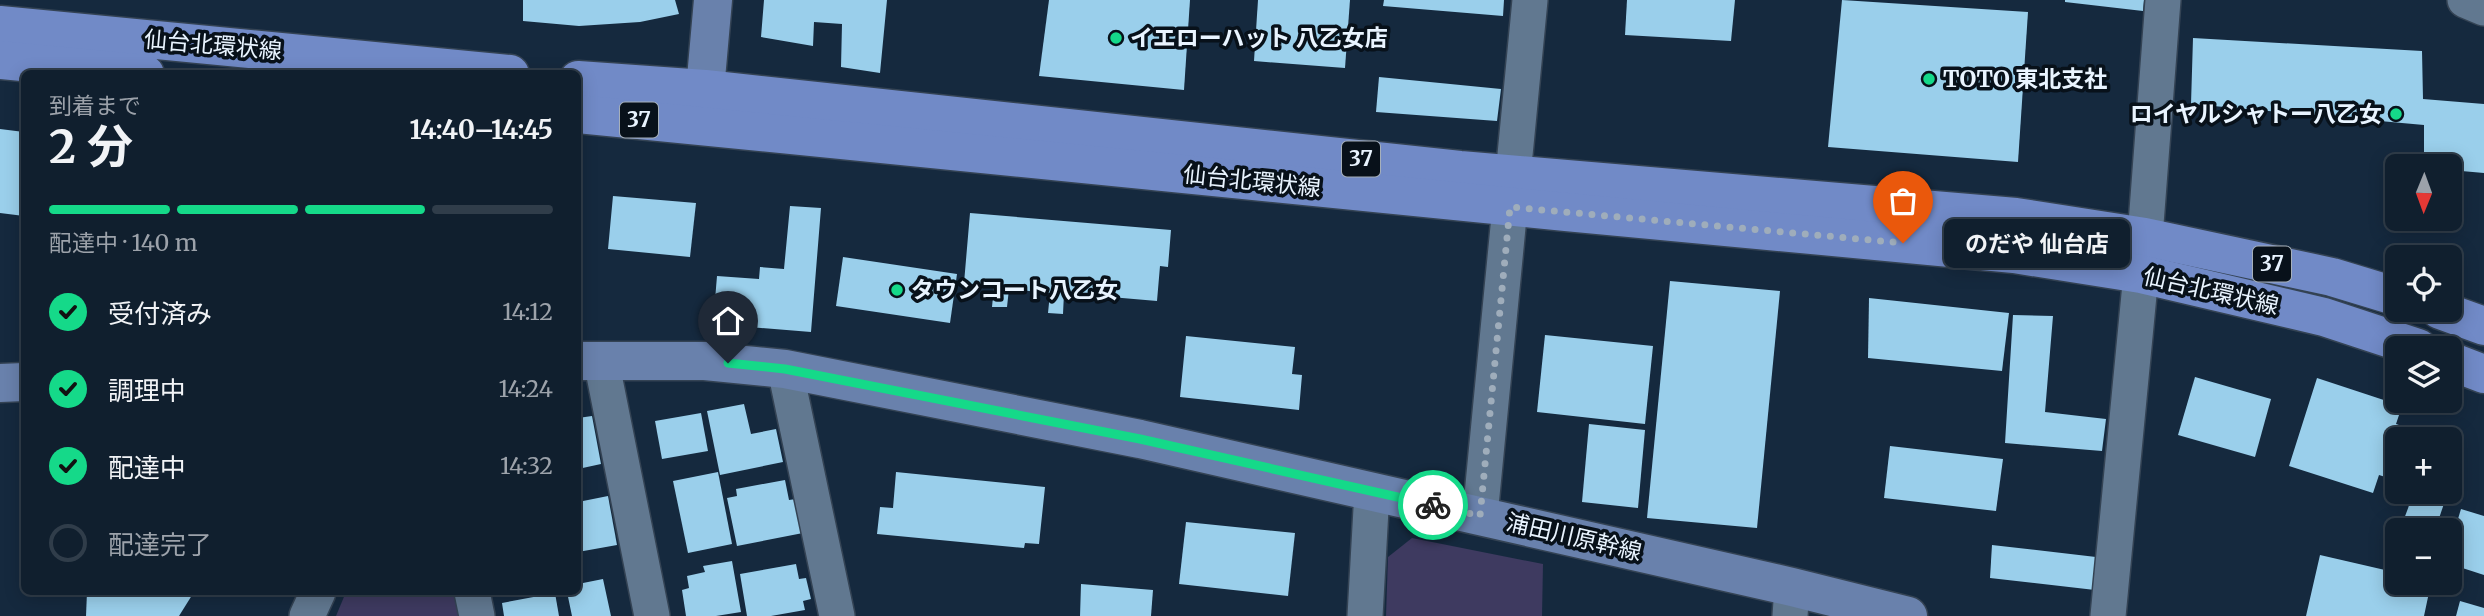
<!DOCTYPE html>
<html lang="ja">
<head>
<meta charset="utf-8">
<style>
  :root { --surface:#101f2e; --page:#1e2c3a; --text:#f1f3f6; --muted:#9ca2aa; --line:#303d4a; --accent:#15d989 }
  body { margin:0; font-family:Merriweather,"Noto Sans JP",serif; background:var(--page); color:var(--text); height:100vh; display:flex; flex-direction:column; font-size:26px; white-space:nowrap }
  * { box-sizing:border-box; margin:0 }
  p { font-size:23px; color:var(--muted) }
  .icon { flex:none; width:38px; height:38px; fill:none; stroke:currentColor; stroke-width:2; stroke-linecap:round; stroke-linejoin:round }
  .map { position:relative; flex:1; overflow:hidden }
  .side { position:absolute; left:21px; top:70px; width:560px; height:525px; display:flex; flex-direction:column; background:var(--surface); border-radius:10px; box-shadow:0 4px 18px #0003,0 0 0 2px var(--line) }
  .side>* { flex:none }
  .needle { width:46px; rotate:181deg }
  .fabs { position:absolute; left:2385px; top:154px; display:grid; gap:14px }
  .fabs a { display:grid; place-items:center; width:77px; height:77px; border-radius:10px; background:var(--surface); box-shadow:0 4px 18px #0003,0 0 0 2px var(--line); font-size:35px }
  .pin { position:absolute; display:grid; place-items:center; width:60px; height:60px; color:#fff; margin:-72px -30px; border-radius:50% 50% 50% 0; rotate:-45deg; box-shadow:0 0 7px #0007 }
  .pin .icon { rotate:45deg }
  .courier { position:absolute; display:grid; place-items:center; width:70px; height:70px; margin:-35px; border:5px solid #15d989; border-radius:50%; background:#fff; color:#222; box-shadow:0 2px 9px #0007 }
  .bubble { position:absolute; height:49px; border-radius:10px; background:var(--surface); box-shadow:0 4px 18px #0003,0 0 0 2px var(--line); font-size:23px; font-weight:700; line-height:49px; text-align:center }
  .overview em { font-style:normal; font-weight:700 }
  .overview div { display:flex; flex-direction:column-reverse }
  .overview { display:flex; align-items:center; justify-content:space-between; height:119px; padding:0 28px }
  h1 { font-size:46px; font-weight:700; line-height:52px }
  .bar { display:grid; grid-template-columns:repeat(4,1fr); gap:10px 7px; align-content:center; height:84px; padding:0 28px }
  .bar i { height:9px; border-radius:5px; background:var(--line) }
  .bar .active { background:var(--accent) }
  .bar p { grid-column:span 4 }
  ol { padding:0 28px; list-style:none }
  li { display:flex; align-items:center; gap:21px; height:77px }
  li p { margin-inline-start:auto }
  li .icon { padding:7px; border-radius:50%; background:var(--accent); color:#111; stroke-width:4 }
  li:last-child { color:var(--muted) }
  li i { width:38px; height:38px; border:4px solid var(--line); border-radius:50% }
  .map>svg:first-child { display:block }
  .green { fill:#3e3a60 }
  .building { fill:#9acfeb }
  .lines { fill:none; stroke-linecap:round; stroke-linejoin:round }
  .street-casing { stroke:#344354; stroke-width:38 }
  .secondary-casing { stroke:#344354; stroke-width:41 }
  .primary-casing { stroke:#344354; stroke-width:41 }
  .street { stroke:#617890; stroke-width:35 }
  .secondary { stroke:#6981ac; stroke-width:38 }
  .primary { stroke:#718ac7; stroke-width:38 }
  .done { stroke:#9fadbb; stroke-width:7; stroke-dasharray:0 12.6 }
  .route { stroke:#15d989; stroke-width:9 }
  .poi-dot { fill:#15d989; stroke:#08111a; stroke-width:2.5 }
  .labels { text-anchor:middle; stroke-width:7; stroke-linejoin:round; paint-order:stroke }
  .shield { fill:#08111a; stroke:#a6b0ba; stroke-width:2 }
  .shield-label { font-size:21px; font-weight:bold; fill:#e9f4ff }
  .poi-label { font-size:23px; font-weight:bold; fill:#e9f4ff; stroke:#08111a; text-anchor:start }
  .street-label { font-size:23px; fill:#e9f4ff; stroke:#08111a }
</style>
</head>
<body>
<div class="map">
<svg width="2484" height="616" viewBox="0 0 2484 616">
  <rect width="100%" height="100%" fill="#15293e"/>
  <g class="green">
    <polygon points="1412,538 1543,564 1542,616 1386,616 1388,557"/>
    <polygon points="346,592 458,592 463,616 336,616"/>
  </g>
  <g class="building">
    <polygon points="523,0 675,0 679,14 640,22 579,26 523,21"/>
    <polygon points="764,0 887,0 880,73 841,67 842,24 814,22 813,46 761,37"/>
    <polygon points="1049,0 1190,0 1184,90 1039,76"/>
    <polygon points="1258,0 1350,0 1345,68 1254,61"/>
    <polygon points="1384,0 1504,0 1503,16 1383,6"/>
    <polygon points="1627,0 1735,0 1731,41 1625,35"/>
    <polygon points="1842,0 2028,12 2018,162 1828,147"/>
    <polygon points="2065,0 2144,0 2143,11 2065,2"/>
    <polygon points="2193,38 2422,51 2423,99 2484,104 2484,173 2450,170 2450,166 2424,166 2424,125 2191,104"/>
    <polygon points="1379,77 1501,89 1497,121 1376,112"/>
    <polygon points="0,129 24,132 24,216 0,213"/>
    <polygon points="613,196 696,203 690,257 608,249"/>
    <polygon points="790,206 821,208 811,332 713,324 717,276 759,279 760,267 784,269"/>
    <polygon points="970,213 1171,230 1168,267 1160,266 1157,301 1064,293 1063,314 1048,313 1050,293 1009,289 1007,307 992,307 994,286 964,283"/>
    <polygon points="843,257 957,274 950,323 836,306"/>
    <polygon points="1670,281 1780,291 1757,528 1647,518"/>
    <polygon points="1869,298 2009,313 2002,371 1868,358"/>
    <polygon points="2013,315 2053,316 2045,412 2106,419 2102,451 2005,443"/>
    <polygon points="1545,335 1653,346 1645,424 1537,412"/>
    <polygon points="1186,336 1295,347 1292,374 1302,375 1299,410 1180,397"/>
    <polygon points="2195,377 2271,399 2255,457 2178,435"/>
    <polygon points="2317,378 2402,406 2396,424 2441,439 2398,439 2398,481 2379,475 2373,493 2289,466"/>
    <polygon points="744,404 751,434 776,429 783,462 720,475 707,411"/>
    <polygon points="701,413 708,451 662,459 655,421"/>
    <polygon points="592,416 601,464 578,469 578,418"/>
    <polygon points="1589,424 1645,430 1638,508 1582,502"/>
    <polygon points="2450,442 2463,446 2450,485"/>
    <polygon points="1890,446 2003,459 1996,511 1884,498"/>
    <polygon points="718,472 732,544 688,553 673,481"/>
    <polygon points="896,472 1045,487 1039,544 1025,543 1024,548 877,534 880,507 893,508"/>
    <polygon points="785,480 789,500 796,499 803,533 737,546 727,498 737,496 736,489"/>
    <polygon points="2414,492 2448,492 2435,530 2400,530"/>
    <polygon points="608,496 617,545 578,552 578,502"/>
    <polygon points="2461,509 2484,516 2484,575 2450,564 2450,545"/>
    <polygon points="1186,522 1295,533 1288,596 1179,584"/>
    <polygon points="1992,545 2096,557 2095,590 1990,578"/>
    <polygon points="2320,555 2398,573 2398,583 2431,583 2424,616 2306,616"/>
    <polygon points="732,561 741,612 716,616 686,616 682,590 689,588 687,576 705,572 703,566"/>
    <polygon points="796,564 799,579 806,578 811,599 803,601 805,610 771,616 747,616 740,574"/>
    <polygon points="603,579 611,616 572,616 567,592 578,592 578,584"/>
    <polygon points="1081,584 1153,590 1151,616 1080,616"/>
    <polygon points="87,592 194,592 179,616 86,616"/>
    <polygon points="555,593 559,616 504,616 502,603"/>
    <polygon points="2460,601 2484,608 2484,616 2456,616"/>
  </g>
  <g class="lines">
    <g class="street-casing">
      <g id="street">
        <polyline points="2465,0 2484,8"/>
        <polyline points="2145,237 2163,0"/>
        <polyline points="601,360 652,616"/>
        <polyline points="785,369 837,616"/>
        <polyline points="1480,516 1530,0"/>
        <polyline points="472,592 477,616"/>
        <polyline points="307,616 318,592"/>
        <polyline points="1365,616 1372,491"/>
        <polyline points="1790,616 1792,587"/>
        <polyline points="2108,616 2141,274"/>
      </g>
    </g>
    <g class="secondary-casing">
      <g id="secondary">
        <polyline points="702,123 713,0"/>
        <polyline points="578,361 705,361 785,369 1140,439 1792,587 1908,616"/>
        <polyline points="0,383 24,382"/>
      </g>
    </g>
    <g class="primary-casing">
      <g id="primary">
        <polyline points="0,25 510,74"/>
        <polyline points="0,60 145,74"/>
        <polyline points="578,80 705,89 1460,170 2016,217 2145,237 2332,277 2398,297"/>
        <polyline points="578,114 1566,212 2014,254 2141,274 2324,317 2418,348"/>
        <polyline points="2440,310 2484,326"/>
        <polyline points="2450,361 2484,374"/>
      </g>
    </g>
    <use href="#street" class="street"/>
    <use href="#secondary" class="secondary"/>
    <use href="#primary" class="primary"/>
  </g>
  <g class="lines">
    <polyline class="done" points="1433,505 1480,516 1510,207 1903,243"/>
    <polyline class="route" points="728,363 785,369 1140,439 1433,505"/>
  </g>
  <g class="poi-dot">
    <circle cx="1116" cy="38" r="7"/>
    <circle cx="1929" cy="79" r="7"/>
    <circle cx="2396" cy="114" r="7"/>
    <circle cx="897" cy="290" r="7"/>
  </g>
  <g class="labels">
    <g class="shield">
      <rect x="620" y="102.5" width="38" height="35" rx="5"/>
      <rect x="1342" y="141.5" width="38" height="35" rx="5"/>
      <rect x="2253" y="246.5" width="38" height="35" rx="5"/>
    </g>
    <g class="shield-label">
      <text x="639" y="127">37</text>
      <text x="1361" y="166">37</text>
      <text x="2272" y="271">37</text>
    </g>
    <g class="poi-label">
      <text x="1130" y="46">イエローハット 八乙女店</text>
      <text x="1943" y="87">TOTO 東北支社</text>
      <text x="2382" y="122" text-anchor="end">ロイヤルシャトー八乙女</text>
      <text x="911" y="298">タウンコート八乙女</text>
    </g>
    <g class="street-label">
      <text transform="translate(213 45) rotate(5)" y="8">仙台北環状線</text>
      <text transform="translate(1252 181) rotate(6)" y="8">仙台北環状線</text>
      <text transform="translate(2211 291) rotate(13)" y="8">仙台北環状線</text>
      <text transform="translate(1574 537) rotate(13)" y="8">浦田川原幹線</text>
    </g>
  </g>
</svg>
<div class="fabs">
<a><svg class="needle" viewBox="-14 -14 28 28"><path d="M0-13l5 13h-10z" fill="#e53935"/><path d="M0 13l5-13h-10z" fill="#9ca2aa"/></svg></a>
<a><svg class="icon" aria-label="locate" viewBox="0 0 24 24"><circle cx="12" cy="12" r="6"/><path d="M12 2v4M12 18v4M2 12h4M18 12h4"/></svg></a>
<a><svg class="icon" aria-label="layers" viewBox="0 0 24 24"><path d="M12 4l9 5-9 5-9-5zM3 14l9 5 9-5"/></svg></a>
<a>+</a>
<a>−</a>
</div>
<div class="pin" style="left:1903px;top:243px;background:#ea580c"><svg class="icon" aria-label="bag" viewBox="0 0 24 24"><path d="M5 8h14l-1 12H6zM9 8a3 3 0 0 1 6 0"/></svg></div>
<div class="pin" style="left:728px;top:363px;background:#1f2937"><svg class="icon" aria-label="home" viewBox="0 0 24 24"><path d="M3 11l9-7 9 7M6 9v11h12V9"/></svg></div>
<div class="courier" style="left:1433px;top:505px"><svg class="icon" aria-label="bike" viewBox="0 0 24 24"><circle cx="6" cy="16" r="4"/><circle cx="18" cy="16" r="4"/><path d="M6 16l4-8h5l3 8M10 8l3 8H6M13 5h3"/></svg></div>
<div class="bubble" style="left:1944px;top:219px;width:186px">のだや 仙台店</div>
<section class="side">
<div class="overview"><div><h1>2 分</h1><p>到着まで</p></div><em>14:40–14:45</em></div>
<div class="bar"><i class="active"></i><i class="active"></i><i class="active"></i><i></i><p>配達中 · 140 m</p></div>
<ol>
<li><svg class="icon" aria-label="check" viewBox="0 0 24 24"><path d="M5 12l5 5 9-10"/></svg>受付済み<p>14:12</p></li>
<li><svg class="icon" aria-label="check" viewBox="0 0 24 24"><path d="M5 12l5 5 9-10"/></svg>調理中<p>14:24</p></li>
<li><svg class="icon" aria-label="check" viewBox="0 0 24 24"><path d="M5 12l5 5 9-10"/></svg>配達中<p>14:32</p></li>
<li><i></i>配達完了</li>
</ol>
</section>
</div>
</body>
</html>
